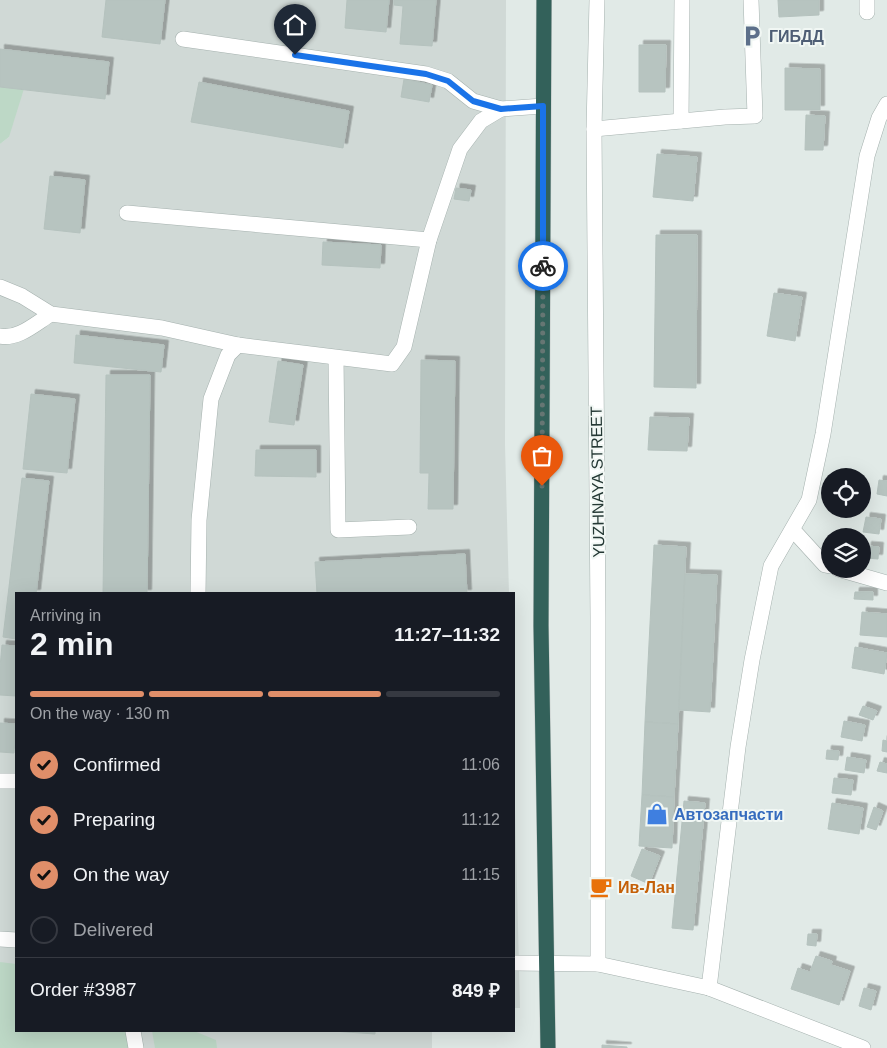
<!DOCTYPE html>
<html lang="en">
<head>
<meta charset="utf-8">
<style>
  :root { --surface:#171b24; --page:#242831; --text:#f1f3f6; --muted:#9ea1a6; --line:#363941; --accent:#e08e69 }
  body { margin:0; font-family:Helvetica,sans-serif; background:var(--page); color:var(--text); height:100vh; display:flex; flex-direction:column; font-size:19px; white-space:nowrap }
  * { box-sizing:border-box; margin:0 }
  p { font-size:16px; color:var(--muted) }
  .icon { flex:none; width:28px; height:28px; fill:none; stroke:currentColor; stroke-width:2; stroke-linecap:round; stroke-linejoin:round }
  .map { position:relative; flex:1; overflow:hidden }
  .side { position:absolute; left:15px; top:592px; width:500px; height:440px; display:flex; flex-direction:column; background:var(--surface); border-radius:0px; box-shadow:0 5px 20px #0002 }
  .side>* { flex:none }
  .tools { position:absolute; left:821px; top:468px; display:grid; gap:10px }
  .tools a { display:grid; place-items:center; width:50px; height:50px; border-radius:50%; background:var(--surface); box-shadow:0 5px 20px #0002; font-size:25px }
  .pin { position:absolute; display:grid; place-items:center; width:42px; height:42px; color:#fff; margin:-51px -21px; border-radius:50% 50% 50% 0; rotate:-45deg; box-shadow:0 0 5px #0007 }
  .pin .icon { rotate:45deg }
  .courier { position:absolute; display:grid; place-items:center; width:50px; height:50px; margin:-25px; border:4px solid #1a73e8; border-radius:50%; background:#fff; color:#222; box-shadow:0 1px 6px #0007 }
  .head em { font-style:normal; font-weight:600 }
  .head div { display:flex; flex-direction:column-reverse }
  .head { display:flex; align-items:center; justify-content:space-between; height:85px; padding:0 15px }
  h1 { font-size:32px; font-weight:600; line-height:38px }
  .bar { display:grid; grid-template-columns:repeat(4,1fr); gap:8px 5px; align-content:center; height:60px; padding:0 15px }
  .bar i { height:6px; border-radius:4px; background:var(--line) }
  .bar .on { background:var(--accent) }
  .bar p { grid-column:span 4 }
  .line { display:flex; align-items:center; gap:12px; padding:0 15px; border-top:1px solid var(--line) }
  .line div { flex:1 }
  ol { padding:0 15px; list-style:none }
  li { display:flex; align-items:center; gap:15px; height:55px }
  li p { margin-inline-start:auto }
  li .icon { padding:5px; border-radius:50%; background:var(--accent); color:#111; stroke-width:4 }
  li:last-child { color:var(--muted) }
  li i { width:28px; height:28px; border:2px solid var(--line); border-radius:50% }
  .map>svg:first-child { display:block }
  .built { fill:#d0d9d6 }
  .green { fill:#bdd8c6 }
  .building { fill:#b7c4c0; stroke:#b5c2be; filter:url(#shadow) }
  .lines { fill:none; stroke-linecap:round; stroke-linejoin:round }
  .minor-casing { stroke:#a5b1ae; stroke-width:16 }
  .highway-casing { stroke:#c2c7c6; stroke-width:16 }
  .minor { stroke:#fff; stroke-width:15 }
  .highway { stroke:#33615a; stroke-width:15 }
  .done { stroke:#667673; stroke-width:5; stroke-dasharray:0 9 }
  .route { stroke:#1a73e8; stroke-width:6 }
  .labels { text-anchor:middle; stroke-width:4; stroke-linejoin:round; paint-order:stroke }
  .service-label { font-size:16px; font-weight:bold; fill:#4e5e75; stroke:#f1f7f4; text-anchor:start }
  .street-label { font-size:16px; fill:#243834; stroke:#f1f7f4 }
  .shop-label { font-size:16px; font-weight:bold; fill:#366cbe; stroke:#f1f7f4; text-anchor:start }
  .food-label { font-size:16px; font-weight:bold; fill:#c56008; stroke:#f1f7f4; text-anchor:start }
</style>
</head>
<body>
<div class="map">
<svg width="887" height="1048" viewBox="0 0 887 1048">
  <defs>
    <filter id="shadow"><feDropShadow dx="4.5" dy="-4.5" stdDeviation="0" flood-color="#0004"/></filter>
  </defs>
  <rect width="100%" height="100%" fill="#e1eae7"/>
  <g class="built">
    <polygon points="0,0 506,0 505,445 509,594 16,594 16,1031 432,1031 432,1048 12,1048 2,963 0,962 0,144 9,137 0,65"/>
    <polygon points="514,767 520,1008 514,1008"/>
  </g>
  <g class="green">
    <polygon points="0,65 27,79 9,137 0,144"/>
    <polygon points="0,962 16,964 16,1031 133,1031 136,1048 0,1048"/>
    <polygon points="152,1031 194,1031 216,1040 217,1048 155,1048"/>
  </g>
  <g class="building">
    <polygon points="106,0 165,0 160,44 102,37"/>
    <polygon points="347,0 389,0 386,32 345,28"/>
    <polygon points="394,0 436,0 432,46 400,44 403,6 394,5"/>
    <polygon points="778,0 819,0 819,15 779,17"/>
    <polygon points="639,45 666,45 665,92 639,92"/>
    <polygon points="0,49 109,62 105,99 0,87"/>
    <polygon points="785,68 820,69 820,110 785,110"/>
    <polygon points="404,79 432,85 429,102 401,97"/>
    <polygon points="199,82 349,111 343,148 191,122"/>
    <polygon points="806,115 825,116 823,150 805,150"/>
    <polygon points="657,154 697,157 693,201 653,197"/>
    <polygon points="50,176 85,180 80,233 44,229"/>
    <polygon points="456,188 471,190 469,201 454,199"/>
    <polygon points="656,235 697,235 696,388 654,387"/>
    <polygon points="323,242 381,245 380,268 322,265"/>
    <polygon points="774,293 802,297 795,341 767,336"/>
    <polygon points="76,335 164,345 161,372 74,363"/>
    <polygon points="421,360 455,361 453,509 428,509 429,473 420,473"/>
    <polygon points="278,361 303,365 294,425 269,422"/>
    <polygon points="106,375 150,375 147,594 103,594"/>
    <polygon points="31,394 75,399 67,473 23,469"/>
    <polygon points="650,417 689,418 687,451 648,450"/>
    <polygon points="256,450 316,450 316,477 255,476"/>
    <polygon points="22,478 49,481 36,594 16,594 16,639 3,637"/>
    <polygon points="879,480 887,481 887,496 877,494"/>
    <polygon points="866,517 881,519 879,534 863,532"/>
    <polygon points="654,545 686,547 678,724 645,722"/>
    <polygon points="867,546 879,547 878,559 866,558"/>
    <polygon points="465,554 467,594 317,594 315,562"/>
    <polygon points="685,574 717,575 710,712 679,710"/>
    <polygon points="855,592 873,592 873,600 854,599"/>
    <polygon points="862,612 887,614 887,637 860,635"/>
    <polygon points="2,645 16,646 16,696 0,695 0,667"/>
    <polygon points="855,647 887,653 884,674 852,668"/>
    <polygon points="863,706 877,711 873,720 859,715"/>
    <polygon points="844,721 865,725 862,741 841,737"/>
    <polygon points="645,722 678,724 674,797 642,795"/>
    <polygon points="0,723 16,724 14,753 0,752"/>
    <polygon points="883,740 887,741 887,752 882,751"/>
    <polygon points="827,750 839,751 838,760 826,759"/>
    <polygon points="847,757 866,760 864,773 845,770"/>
    <polygon points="880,762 887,764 887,773 877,771"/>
    <polygon points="834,778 853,780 851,795 832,793"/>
    <polygon points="642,795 674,797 672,848 639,846"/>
    <polygon points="684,801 705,803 693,930 672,928"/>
    <polygon points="832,803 863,808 859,834 828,829"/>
    <polygon points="874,807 883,811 876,830 867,827"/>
    <polygon points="642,849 660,856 649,884 631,876"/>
    <polygon points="808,934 817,934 816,946 807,945"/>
    <polygon points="816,956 832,961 831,965 850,971 839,1005 791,989 798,968 810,972"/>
    <polygon points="864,988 876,991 871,1010 859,1006"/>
    <polygon points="332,1031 375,1031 375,1034"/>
    <polygon points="602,1045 627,1047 627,1048 602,1048"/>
  </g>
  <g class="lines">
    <g class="minor-casing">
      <g id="minor">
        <polyline points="597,0 594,129 598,617 598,964"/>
        <polyline points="867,12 867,0"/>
        <polyline points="183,39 426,74 448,81 473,101 501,109 543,106"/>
        <polyline points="681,121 682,0"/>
        <polyline points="594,129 725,117 755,116 751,0"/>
        <polyline points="127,213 429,240"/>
        <polyline points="0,287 22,296 51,314 162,328 238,345"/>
        <path d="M0 336C18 340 36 323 51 314"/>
        <polyline points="336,358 338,530 409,527"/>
        <polyline points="793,530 825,565 830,566"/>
        <polyline points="838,569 887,583"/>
        <polyline points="198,594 199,520 211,399 228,355 238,345 392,364 404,347 429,240 460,149 481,121 501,109"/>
        <polyline points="0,781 16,781"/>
        <polyline points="0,939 16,940"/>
        <polyline points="514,963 598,964 709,988 863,1048"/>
        <polyline points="709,988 738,747 752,660 771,566 809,500 823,434 867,156 879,118 887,104"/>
        <polyline points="133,1031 136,1048"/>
      </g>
    </g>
    <g class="highway-casing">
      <polyline id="highway" points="544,0 541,626 548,1048"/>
    </g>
    <use href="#minor" class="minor"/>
    <use href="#highway" class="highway"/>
  </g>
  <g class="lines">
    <polyline class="done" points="542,486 543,266"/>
    <polyline class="route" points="295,55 426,74 448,81 473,101 501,109 543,106 543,266"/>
  </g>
  <defs>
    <g id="parking-bare" transform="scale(1.725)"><path d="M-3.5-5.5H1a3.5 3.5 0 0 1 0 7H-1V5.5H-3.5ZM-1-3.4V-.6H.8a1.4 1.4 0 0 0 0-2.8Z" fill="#5c6f8a" stroke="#f1f7f4" stroke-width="2.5" paint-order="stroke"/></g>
    <g id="shop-bare" transform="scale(1.725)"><path d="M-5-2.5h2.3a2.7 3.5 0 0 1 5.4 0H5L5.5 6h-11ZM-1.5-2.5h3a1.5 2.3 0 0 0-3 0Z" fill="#3f7fe0" stroke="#f1f7f4" stroke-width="2.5" paint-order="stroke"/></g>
    <g id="cafe-bare" transform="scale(1.725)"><path d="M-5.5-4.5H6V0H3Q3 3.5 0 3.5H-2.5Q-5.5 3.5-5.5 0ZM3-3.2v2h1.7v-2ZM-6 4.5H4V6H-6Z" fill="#e8710a" stroke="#f1f7f4" stroke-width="2.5" paint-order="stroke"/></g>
  </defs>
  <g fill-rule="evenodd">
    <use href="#parking-bare" x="752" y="36"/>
    <use href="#shop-bare" x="657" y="814"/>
    <use href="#cafe-bare" x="601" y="887"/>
  </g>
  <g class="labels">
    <g class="service-label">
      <text x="769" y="42">ГИБДД</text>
    </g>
    <g class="street-label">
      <text transform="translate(597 482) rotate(-91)" y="6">YUZHNAYA STREET</text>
    </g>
    <g class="shop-label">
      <text x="674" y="820">Автозапчасти</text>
    </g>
    <g class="food-label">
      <text x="618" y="893">Ив-Лан</text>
    </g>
  </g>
</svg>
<div class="tools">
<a><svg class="icon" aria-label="locate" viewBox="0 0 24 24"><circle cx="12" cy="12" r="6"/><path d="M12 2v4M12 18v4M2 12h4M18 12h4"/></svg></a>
<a><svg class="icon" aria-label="layers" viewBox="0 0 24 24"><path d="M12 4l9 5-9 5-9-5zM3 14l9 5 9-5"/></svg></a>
</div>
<div class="pin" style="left:542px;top:486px;background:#ea580c"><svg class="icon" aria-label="bag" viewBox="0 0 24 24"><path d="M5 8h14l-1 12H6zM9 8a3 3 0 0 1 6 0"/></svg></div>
<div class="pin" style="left:295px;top:55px;background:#1f2937"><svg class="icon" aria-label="home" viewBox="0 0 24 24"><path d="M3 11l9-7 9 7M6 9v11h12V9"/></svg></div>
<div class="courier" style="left:543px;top:266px"><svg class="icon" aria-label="bike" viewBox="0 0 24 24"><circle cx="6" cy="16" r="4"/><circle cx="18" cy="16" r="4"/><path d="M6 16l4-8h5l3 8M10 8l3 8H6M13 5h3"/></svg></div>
<section class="side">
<div class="head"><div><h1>2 min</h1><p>Arriving in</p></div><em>11:27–11:32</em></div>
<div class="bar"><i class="on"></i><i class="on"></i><i class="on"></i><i></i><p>On the way · 130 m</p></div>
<ol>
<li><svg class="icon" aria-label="check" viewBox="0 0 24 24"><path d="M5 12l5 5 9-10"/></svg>Confirmed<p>11:06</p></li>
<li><svg class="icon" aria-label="check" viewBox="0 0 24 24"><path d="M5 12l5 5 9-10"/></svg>Preparing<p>11:12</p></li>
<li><svg class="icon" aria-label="check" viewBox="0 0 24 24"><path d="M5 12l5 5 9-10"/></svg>On the way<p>11:15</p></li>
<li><i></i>Delivered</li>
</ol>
<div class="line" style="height:65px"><div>Order #3987</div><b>849 ₽</b></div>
</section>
</div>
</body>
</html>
